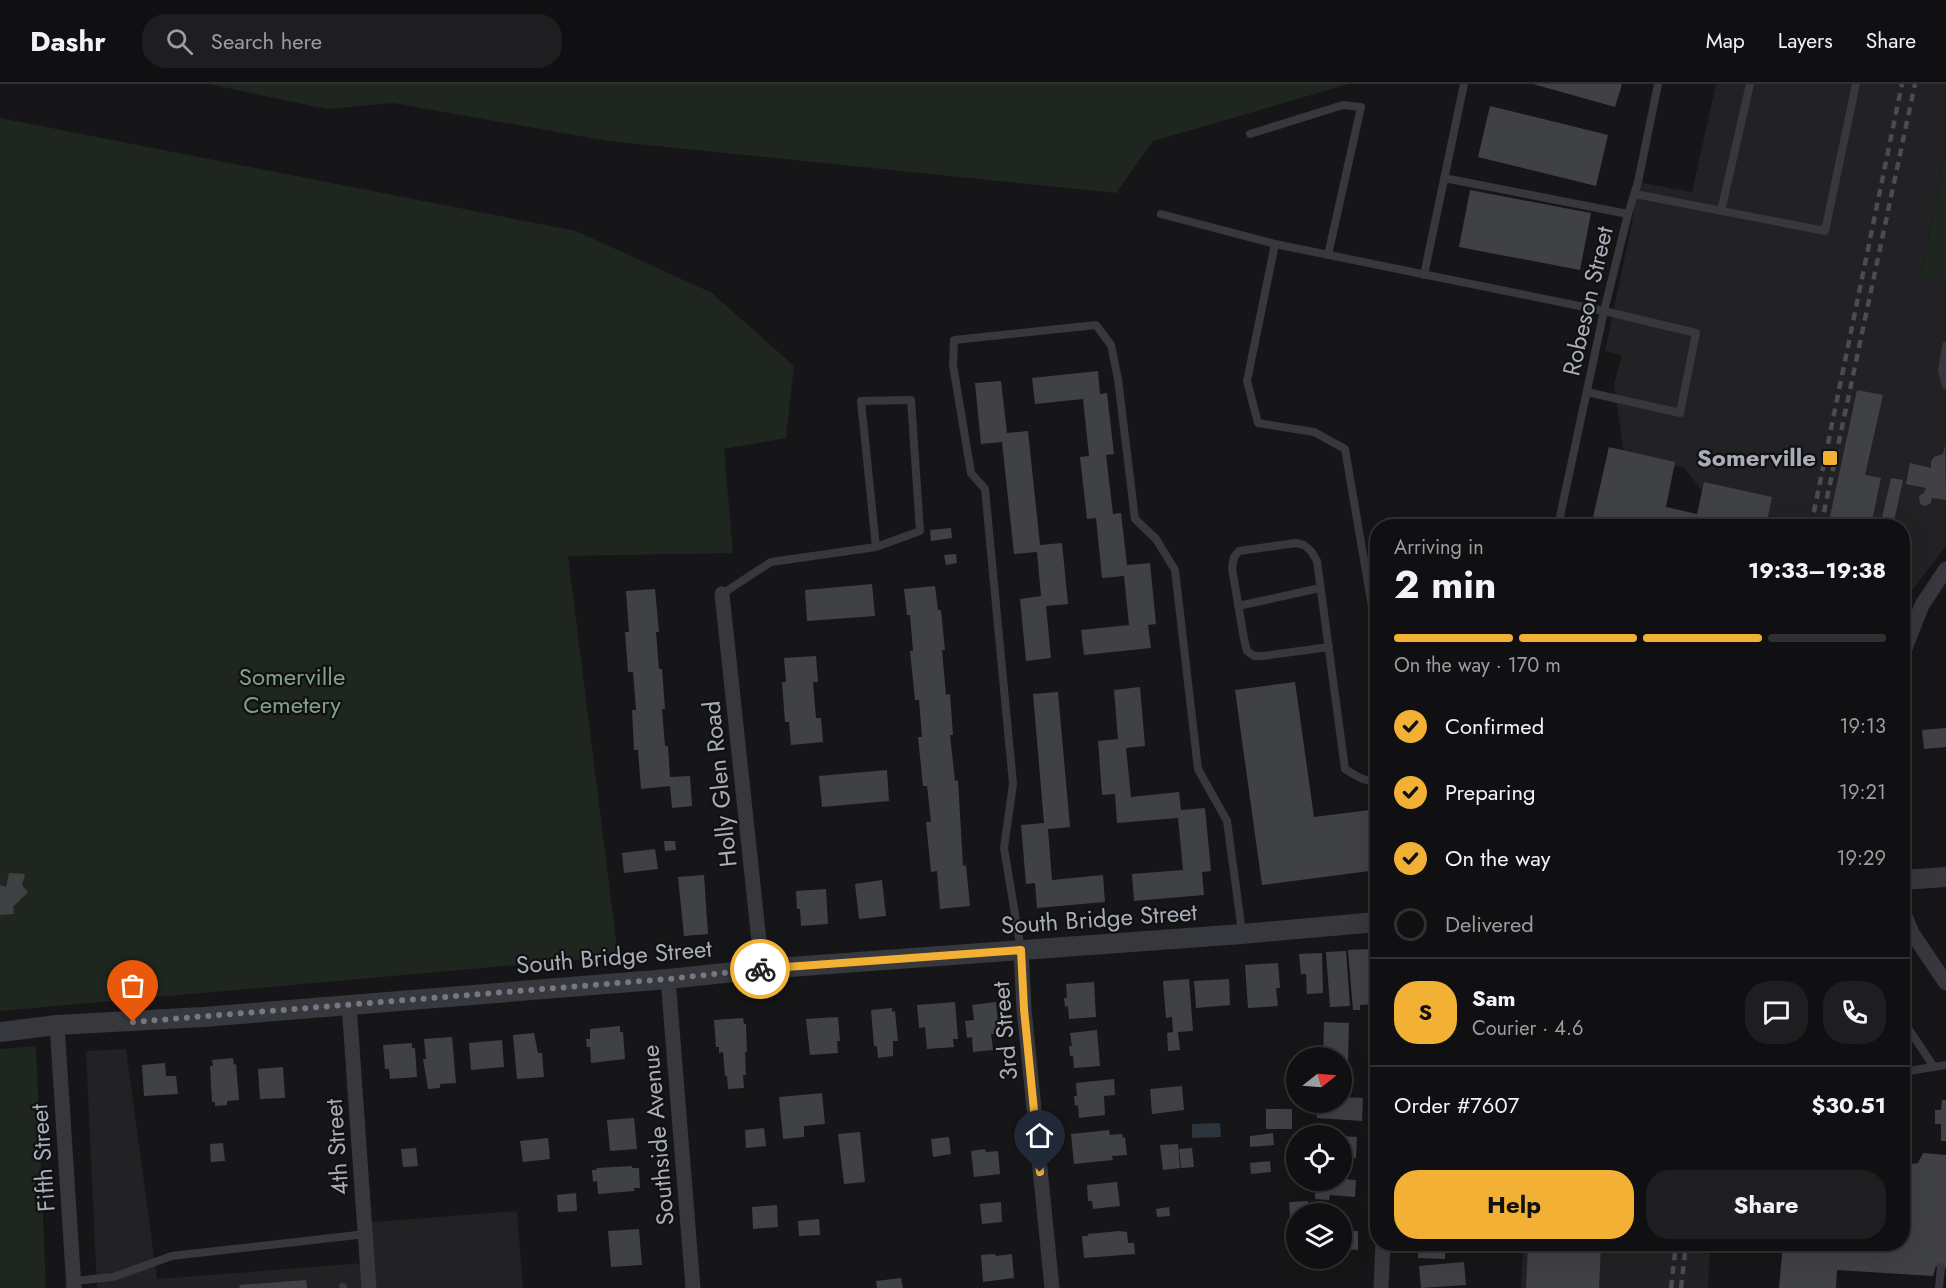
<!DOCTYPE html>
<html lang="en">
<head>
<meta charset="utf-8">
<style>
  :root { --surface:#101012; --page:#1e1e20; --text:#f1f3f6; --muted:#9c9d9f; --line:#303032; --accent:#f2b134 }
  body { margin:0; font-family:Jost,sans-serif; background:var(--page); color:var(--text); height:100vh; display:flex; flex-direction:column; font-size:22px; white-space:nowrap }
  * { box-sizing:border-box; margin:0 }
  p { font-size:20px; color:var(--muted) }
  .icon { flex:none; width:33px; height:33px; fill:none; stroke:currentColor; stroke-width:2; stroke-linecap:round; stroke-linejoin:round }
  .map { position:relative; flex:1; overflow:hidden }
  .panel { position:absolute; left:1370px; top:435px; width:540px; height:732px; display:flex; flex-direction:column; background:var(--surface); border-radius:24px; box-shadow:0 6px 24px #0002,0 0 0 2px var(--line) }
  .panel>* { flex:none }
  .needle { width:39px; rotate:73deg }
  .fabs { position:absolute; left:1286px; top:963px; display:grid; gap:12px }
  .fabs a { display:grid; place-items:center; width:66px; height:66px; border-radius:50%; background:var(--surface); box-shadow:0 6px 24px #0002,0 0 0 2px var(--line); font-size:30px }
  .pin { position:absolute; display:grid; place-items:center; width:51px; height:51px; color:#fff; margin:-62px -26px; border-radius:50% 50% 50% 0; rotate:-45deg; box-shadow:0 0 6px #0007 }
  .pin .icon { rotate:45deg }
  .courier { position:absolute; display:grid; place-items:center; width:60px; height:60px; margin:-30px; border:4px solid #f2b134; border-radius:50%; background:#fff; color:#222; box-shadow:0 2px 8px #0007 }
  .summary em { font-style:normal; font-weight:700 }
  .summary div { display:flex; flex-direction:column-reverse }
  .summary { display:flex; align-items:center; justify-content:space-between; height:102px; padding:0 24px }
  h1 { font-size:39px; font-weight:700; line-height:45px }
  .bar { display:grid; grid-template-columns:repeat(4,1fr); gap:9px 6px; align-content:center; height:72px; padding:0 24px }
  .bar i { height:8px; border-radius:4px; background:var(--line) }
  .bar .on { background:var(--accent) }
  .bar p { grid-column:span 4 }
  .line { display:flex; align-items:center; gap:15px; padding:0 24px; border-top:2px solid var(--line) }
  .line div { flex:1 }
  .round { display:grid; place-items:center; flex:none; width:63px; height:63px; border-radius:24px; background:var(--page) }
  ol { padding:0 24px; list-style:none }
  li { display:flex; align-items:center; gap:18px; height:66px }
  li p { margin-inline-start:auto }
  li .icon { padding:6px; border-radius:50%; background:var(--accent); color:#111; stroke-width:4 }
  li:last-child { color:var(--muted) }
  li i { width:33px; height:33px; border:3px solid var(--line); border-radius:50% }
  .action { display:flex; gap:12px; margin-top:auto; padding:12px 24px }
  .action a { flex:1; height:69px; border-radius:24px; background:var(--accent); color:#111; font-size:24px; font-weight:700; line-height:69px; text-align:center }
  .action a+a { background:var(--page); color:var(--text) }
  header { display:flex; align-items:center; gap:36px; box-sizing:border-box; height:84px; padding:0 30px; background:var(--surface); border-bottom:2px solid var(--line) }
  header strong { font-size:28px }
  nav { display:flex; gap:33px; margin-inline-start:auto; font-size:21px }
  .search { width:420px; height:54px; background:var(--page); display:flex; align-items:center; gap:15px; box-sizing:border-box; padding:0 21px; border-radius:24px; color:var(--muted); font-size:22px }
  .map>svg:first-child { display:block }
  .built { fill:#222225 }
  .green { fill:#1e261f }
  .water { fill:#2c353c }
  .building { fill:#404145 }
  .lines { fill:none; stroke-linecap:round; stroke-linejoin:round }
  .service { stroke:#37383d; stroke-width:8 }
  .minor { stroke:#37383d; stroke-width:15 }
  .tertiary { stroke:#37383d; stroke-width:20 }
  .rail { stroke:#4a4c52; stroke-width:4.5; stroke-dasharray:8 6; stroke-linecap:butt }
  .done { stroke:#757880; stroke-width:6; stroke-dasharray:0 10.8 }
  .route { stroke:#f2b134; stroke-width:8 }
  .poi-dot { fill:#f2b134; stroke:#111113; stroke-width:2 }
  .labels { text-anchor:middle; stroke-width:4.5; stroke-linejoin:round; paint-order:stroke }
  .street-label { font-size:24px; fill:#a8adb8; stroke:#111113 }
  .poi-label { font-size:24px; font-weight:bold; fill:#a8adb8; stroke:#111113; text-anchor:end }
  .park-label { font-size:24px; fill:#7fa381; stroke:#111113 }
</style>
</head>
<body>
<header>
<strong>Dashr</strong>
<div class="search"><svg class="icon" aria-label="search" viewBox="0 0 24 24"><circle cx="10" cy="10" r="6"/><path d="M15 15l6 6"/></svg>Search here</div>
<nav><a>Map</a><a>Layers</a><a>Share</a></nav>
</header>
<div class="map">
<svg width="1946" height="1204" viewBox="0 0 1946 1204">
  <rect width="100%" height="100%" fill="#161618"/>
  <g class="built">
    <polygon points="1716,0 1946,0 1946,63 1921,193 1946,200 1946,462 1907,513 1902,511 1902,442 1738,442 1742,423 1713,420 1684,384 1624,370 1614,301 1622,271 1605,267 1631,144 1638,98 1692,108"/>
    <polygon points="126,965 157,1195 365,1179 360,1139 517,1127 523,1204 97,1204 86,967"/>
    <polygon points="1523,1160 1710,1160 1708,1204 1521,1204"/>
  </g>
  <g class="green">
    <polygon points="208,0 1349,0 1153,57 1116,109 608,57 393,19 327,25"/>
    <polygon points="0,34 576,147 712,209 794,282 786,354 724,365 733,469 568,472 618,872 0,927"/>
    <polygon points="1946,63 1946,200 1921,194"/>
    <polygon points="36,962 46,1204 0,1204 0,965"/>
  </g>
  <polygon class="water" points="1220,1039 1221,1053 1192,1054 1192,1040"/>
  <g class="building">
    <polygon points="1533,0 1622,0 1615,23"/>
    <polygon points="1490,22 1608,51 1596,102 1478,73"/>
    <polygon points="1470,106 1591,129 1580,186 1459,163"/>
    <polygon points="1098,287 1100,310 1107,309 1114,370 1106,371 1113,430 1121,429 1127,481 1150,479 1156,540 1148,541 1151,564 1084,571 1081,546 1129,541 1124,492 1102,494 1096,434 1087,435 1080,373 1089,372 1083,315 1035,320 1032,294"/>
    <polygon points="1001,297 1007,349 1028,347 1040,461 1062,459 1068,520 1046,522 1051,574 1026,577 1020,515 1041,512 1037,468 1014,470 1002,358 981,360 975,299"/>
    <polygon points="1857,306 1883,311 1865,391 1881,394 1871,442 1828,442"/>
    <polygon points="1945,361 1946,416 1932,414 1930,420 1924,422 1920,420 1919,412 1924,409 1926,404 1906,400 1910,379 1931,384 1931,377 1934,373 1943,370"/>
    <polygon points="1609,363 1675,378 1666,423 1697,430 1704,398 1772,413 1766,442 1591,442"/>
    <polygon points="1891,394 1903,396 1893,442 1880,442"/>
    <polygon points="951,444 952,454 931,457 930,446"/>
    <polygon points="956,470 957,479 946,481 944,471"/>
    <polygon points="872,500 875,532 807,537 805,506"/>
    <polygon points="935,502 938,526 941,526 945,566 942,566 946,611 950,610 953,651 950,651 955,697 958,696 963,782 966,781 970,822 940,825 937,787 931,788 926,738 931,738 927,702 923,702 918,653 922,653 919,616 915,616 910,567 913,567 910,531 907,531 904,505"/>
    <polygon points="655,505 659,548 656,548 659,585 662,585 665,625 662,625 665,662 668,662 670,693 690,692 692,722 672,724 670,702 641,705 638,666 634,666 632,626 636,626 633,588 628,588 625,548 629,548 626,507"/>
    <polygon points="816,572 818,598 813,598 816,634 821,634 823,658 791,661 789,638 785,638 782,598 786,598 784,574"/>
    <polygon points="1295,598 1314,733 1377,725 1377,786 1262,801 1235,606"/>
    <polygon points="1140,603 1145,662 1126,664 1131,713 1179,708 1181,726 1205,724 1211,787 1202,788 1204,811 1134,817 1132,790 1183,786 1178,734 1117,739 1115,710 1102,711 1098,657 1118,655 1114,606"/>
    <polygon points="1058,608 1070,743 1048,745 1052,796 1103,791 1105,818 1037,824 1035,799 1026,800 1021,741 1044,739 1033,610"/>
    <polygon points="1946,644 1946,663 1924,665 1922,646"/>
    <polygon points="887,686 889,717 822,723 819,692"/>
    <polygon points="664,757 675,757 676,766 665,767"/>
    <polygon points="655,765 658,785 624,789 622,769"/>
    <polygon points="9,789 25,790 22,801 28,808 13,823 14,830 0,831 0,801 6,803"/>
    <polygon points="704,791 708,850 684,852 678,793"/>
    <polygon points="882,796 886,832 859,835 855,800"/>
    <polygon points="826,805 828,840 801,842 800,825 797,825 796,807"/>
    <polygon points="1369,865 1374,920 1360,921 1360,926 1353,926 1348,866"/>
    <polygon points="1346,867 1350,922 1330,923 1326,868"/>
    <polygon points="1322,869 1323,909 1307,910 1306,890 1301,890 1299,870"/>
    <polygon points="1278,879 1280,904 1276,904 1278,922 1248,924 1245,881"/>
    <polygon points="1189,895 1193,947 1178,948 1180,966 1168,967 1167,949 1173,948 1172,933 1166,934 1163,897"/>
    <polygon points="1229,895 1230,921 1196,924 1194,897"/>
    <polygon points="1094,898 1096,933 1069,935 1068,922 1065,923 1064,914 1067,914 1066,900"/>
    <polygon points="955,918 958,955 953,955 954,963 927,965 925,943 919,944 917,921"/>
    <polygon points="996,918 999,950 991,950 993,966 973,968 972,953 967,954 965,937 974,936 972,921"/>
    <polygon points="892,924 892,928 895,927 898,957 893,957 893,972 878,974 877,962 874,962 871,926"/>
    <polygon points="838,933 840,957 837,957 838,969 810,971 806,935"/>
    <polygon points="743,934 744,940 746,940 747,968 745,968 746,991 743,991 744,1004 728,1005 727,992 725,992 723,968 719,969 719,963 716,963 714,936"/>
    <polygon points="1324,938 1349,939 1348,978 1341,978 1341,974 1323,974"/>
    <polygon points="620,942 620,948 623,948 625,975 591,979 590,963 587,963 586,955 590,955 590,945"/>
    <polygon points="1097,946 1100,982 1074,984 1073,972 1070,972 1069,962 1072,962 1070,949"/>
    <polygon points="534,949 538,969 542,969 544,993 517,995 513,951"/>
    <polygon points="452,953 456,999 440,1000 440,1004 428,1005 423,975 426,975 424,955"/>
    <polygon points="502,956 504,983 471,986 469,959"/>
    <polygon points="412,959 412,964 415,964 417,993 390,995 389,985 385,985 383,961"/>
    <polygon points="233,974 234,981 236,980 239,1016 227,1017 227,1021 215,1022 215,1018 212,1018 210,982 213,982 212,976"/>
    <polygon points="165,979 166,992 176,992 178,1010 144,1012 142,981"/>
    <polygon points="283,983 285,1014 260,1015 258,985"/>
    <polygon points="1114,995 1115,1011 1104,1012 1105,1031 1079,1034 1078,1021 1075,1022 1074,1012 1077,1012 1076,999"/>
    <polygon points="1182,1002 1184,1026 1152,1030 1150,1005"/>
    <polygon points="822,1009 825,1040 804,1042 804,1053 783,1055 779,1013"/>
    <polygon points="1341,1013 1363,1014 1362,1037 1317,1034 1317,1018 1341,1018"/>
    <polygon points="1942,1016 1946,1016 1946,1057 1941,1057 1941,1040 1935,1040 1935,1026 1941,1026"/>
    <rect x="1266" y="1025" width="26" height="20"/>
    <polygon points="634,1034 637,1065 610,1067 607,1036"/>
    <polygon points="764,1044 766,1062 746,1064 745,1046"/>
    <polygon points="1109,1046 1110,1051 1122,1050 1123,1054 1125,1053 1127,1071 1112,1072 1113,1076 1074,1080 1071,1050"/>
    <polygon points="860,1048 865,1098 844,1100 838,1050"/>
    <polygon points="1273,1049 1274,1061 1250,1063 1250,1052"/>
    <polygon points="1341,1052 1357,1053 1356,1074 1341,1073"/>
    <polygon points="949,1053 951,1070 933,1073 931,1055"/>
    <polygon points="548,1054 550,1075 523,1078 520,1057"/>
    <polygon points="223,1059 225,1077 211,1078 210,1060"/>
    <polygon points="1178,1060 1180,1084 1163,1086 1160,1061"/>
    <polygon points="416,1064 418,1082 403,1083 401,1065"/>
    <polygon points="1192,1064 1194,1083 1181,1084 1179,1065"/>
    <polygon points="985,1065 986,1068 998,1067 1000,1090 974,1093 971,1067"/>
    <polygon points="1923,1069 1946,1071 1946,1184 1936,1182 1933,1192 1837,1186 1836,1204 1779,1204 1783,1160 1902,1160 1902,1117 1910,1117 1911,1080 1918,1079"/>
    <polygon points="1270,1077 1271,1088 1251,1090 1250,1079"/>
    <polygon points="632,1082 632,1084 639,1084 640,1104 634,1104 634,1107 598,1110 597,1097 593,1098 592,1086 596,1086 597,1084"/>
    <polygon points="1341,1095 1356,1096 1355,1113 1330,1111 1329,1116 1315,1115 1316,1096"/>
    <polygon points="1117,1098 1120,1122 1093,1125 1092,1117 1088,1117 1087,1101"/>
    <polygon points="576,1109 577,1127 558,1128 557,1111"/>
    <polygon points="1308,1117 1309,1130 1296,1130 1296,1133 1290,1133 1289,1118"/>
    <polygon points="1001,1118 1002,1138 982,1140 980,1120"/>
    <polygon points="777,1121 778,1143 753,1145 752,1123"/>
    <polygon points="1169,1123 1170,1132 1157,1133 1156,1125"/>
    <polygon points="819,1135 820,1151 799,1152 798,1137"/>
    <polygon points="639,1145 642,1181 611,1183 608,1147"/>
    <polygon points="1341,1146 1358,1147 1358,1166 1341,1165"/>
    <polygon points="1119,1147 1127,1148 1128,1159 1134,1159 1135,1170 1084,1174 1082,1152 1088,1152 1088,1150"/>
    <polygon points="1419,1160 1445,1161 1445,1175 1418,1174"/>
    <polygon points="1528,1160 1601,1160 1599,1204 1526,1204"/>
    <polygon points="995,1170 996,1172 1012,1170 1014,1194 983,1198 981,1171"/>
    <polygon points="1464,1178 1466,1201 1421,1204 1419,1182"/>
    <polygon points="901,1194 903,1204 877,1204 876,1197"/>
    <polygon points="306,1196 307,1204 240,1204 239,1201"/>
  </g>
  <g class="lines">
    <g class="service">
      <polyline points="1250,50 1343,21 1361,23 1328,171"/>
      <polyline points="1444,94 1628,130"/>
      <polyline points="1635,110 1825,147 1856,0"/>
      <polyline points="1721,127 1750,0"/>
      <polyline points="1161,130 1275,160 1247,297 1258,339 1314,348 1345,365 1377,552"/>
      <polyline points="1275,160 1604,227 1696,249 1680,329 1587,308"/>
      <polyline points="1424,191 1464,0"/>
      <polyline points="1946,262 1942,287 1946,301"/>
      <polyline points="1558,442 1604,227 1628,130 1638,98 1658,0"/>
      <polyline points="722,510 771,478 876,463 861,317 911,316 920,447 876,463"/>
      <polyline points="1238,522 1320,504"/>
      <path d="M1329 563 1263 572H1254L1247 567 1244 555 1232 484 1234 473 1239 467 1296 459 1304 461 1311 467 1317 477 1345 685C1356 692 1364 698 1377 697"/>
      <polyline points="1021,866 1004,764 1013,700 985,405 971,389 953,281 954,256 1096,241 1111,261 1118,295 1135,435 1156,455 1175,486 1198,685 1227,737 1242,848"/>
      <polyline points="1902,935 1934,983"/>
      <polyline points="1902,988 1946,981"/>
      <polyline points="74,1197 113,1193 172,1172 366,1150"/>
      <polyline points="343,1203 343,1204"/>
      <polyline points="1939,1204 1941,1183"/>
    </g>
    <g class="minor">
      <polyline points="722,510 762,885"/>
      <polyline points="1902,572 1922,521 1946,485"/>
      <polyline points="1902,825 1912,849 1946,899"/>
      <polyline points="1021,866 1024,925 1052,1204"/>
      <polyline points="668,895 693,1204"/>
      <polyline points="349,920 369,1204"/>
      <polyline points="57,941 74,1204"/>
      <polyline points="1381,1204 1383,1160"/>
    </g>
    <g class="tertiary">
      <polyline points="1902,796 1946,793"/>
      <polyline points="0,948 57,941 203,933 668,895 762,885 1242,850 1377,838"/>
    </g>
    <g class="rail">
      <polyline points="1811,442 1902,0"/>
      <polyline points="1821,442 1915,0"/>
      <polyline points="1671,1204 1676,1160"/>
      <polyline points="1681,1204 1686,1160"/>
    </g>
  </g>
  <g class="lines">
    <polyline class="done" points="133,938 668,895 760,885"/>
    <polyline class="route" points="760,885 1021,866 1024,925 1040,1088"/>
  </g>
  <rect class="poi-dot" x="1822" y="366" width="16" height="16" rx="3"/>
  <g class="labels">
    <g class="street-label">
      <text transform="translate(1588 217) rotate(-77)" y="8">Robeson Street</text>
      <text transform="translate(720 700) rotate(-96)" y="8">Holly Glen Road</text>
      <text transform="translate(1099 835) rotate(-4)" y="8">South Bridge Street</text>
      <text transform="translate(614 873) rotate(-5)" y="8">South Bridge Street</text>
      <text transform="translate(1005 947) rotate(-95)" y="8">3rd Street</text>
      <text transform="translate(658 1051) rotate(-95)" y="8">Southside Avenue</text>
      <text transform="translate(337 1063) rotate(-94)" y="8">4th Street</text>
      <text transform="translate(43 1074) rotate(-94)" y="8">Fifth Street</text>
    </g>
    <g class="poi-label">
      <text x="1816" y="382">Somerville</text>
    </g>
    <g class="park-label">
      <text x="292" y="601">Somerville<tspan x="292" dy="28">Cemetery</tspan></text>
    </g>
  </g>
</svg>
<div class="fabs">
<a><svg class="needle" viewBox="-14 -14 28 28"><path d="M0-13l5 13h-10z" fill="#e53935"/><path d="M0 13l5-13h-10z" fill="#9c9d9f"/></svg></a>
<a><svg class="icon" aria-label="locate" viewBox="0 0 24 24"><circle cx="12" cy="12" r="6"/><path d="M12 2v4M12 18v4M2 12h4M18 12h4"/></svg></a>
<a><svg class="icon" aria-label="layers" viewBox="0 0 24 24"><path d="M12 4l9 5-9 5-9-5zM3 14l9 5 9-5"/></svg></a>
</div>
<div class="pin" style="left:133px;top:938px;background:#ea580c"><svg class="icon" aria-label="bag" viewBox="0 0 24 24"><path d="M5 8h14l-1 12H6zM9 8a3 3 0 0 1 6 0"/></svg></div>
<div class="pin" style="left:1040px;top:1088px;background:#1f2937"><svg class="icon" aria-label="home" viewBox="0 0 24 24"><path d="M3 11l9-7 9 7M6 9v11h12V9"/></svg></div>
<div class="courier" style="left:760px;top:885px"><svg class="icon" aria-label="bike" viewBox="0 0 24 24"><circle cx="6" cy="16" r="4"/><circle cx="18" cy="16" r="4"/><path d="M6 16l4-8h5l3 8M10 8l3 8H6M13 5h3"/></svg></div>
<section class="panel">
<div class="summary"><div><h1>2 min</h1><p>Arriving in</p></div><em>19:33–19:38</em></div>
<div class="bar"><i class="on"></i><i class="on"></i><i class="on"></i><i></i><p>On the way · 170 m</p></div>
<ol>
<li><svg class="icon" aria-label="check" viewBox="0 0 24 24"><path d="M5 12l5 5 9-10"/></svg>Confirmed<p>19:13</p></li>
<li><svg class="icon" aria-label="check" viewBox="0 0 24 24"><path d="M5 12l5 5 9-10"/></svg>Preparing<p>19:21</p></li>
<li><svg class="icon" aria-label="check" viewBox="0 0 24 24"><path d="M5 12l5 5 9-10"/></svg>On the way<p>19:29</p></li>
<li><i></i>Delivered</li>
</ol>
<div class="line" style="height:108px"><b class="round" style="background:var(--accent);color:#111">S</b><div><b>Sam</b><p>Courier · 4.6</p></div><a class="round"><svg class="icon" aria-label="chat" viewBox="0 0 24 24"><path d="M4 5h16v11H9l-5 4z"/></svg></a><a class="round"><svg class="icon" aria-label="phone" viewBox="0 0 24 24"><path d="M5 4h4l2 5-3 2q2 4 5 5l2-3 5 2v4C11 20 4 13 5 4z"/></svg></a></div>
<div class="line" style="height:78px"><div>Order #7607</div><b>$30.51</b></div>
<div class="action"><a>Help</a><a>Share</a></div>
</section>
</div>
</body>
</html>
